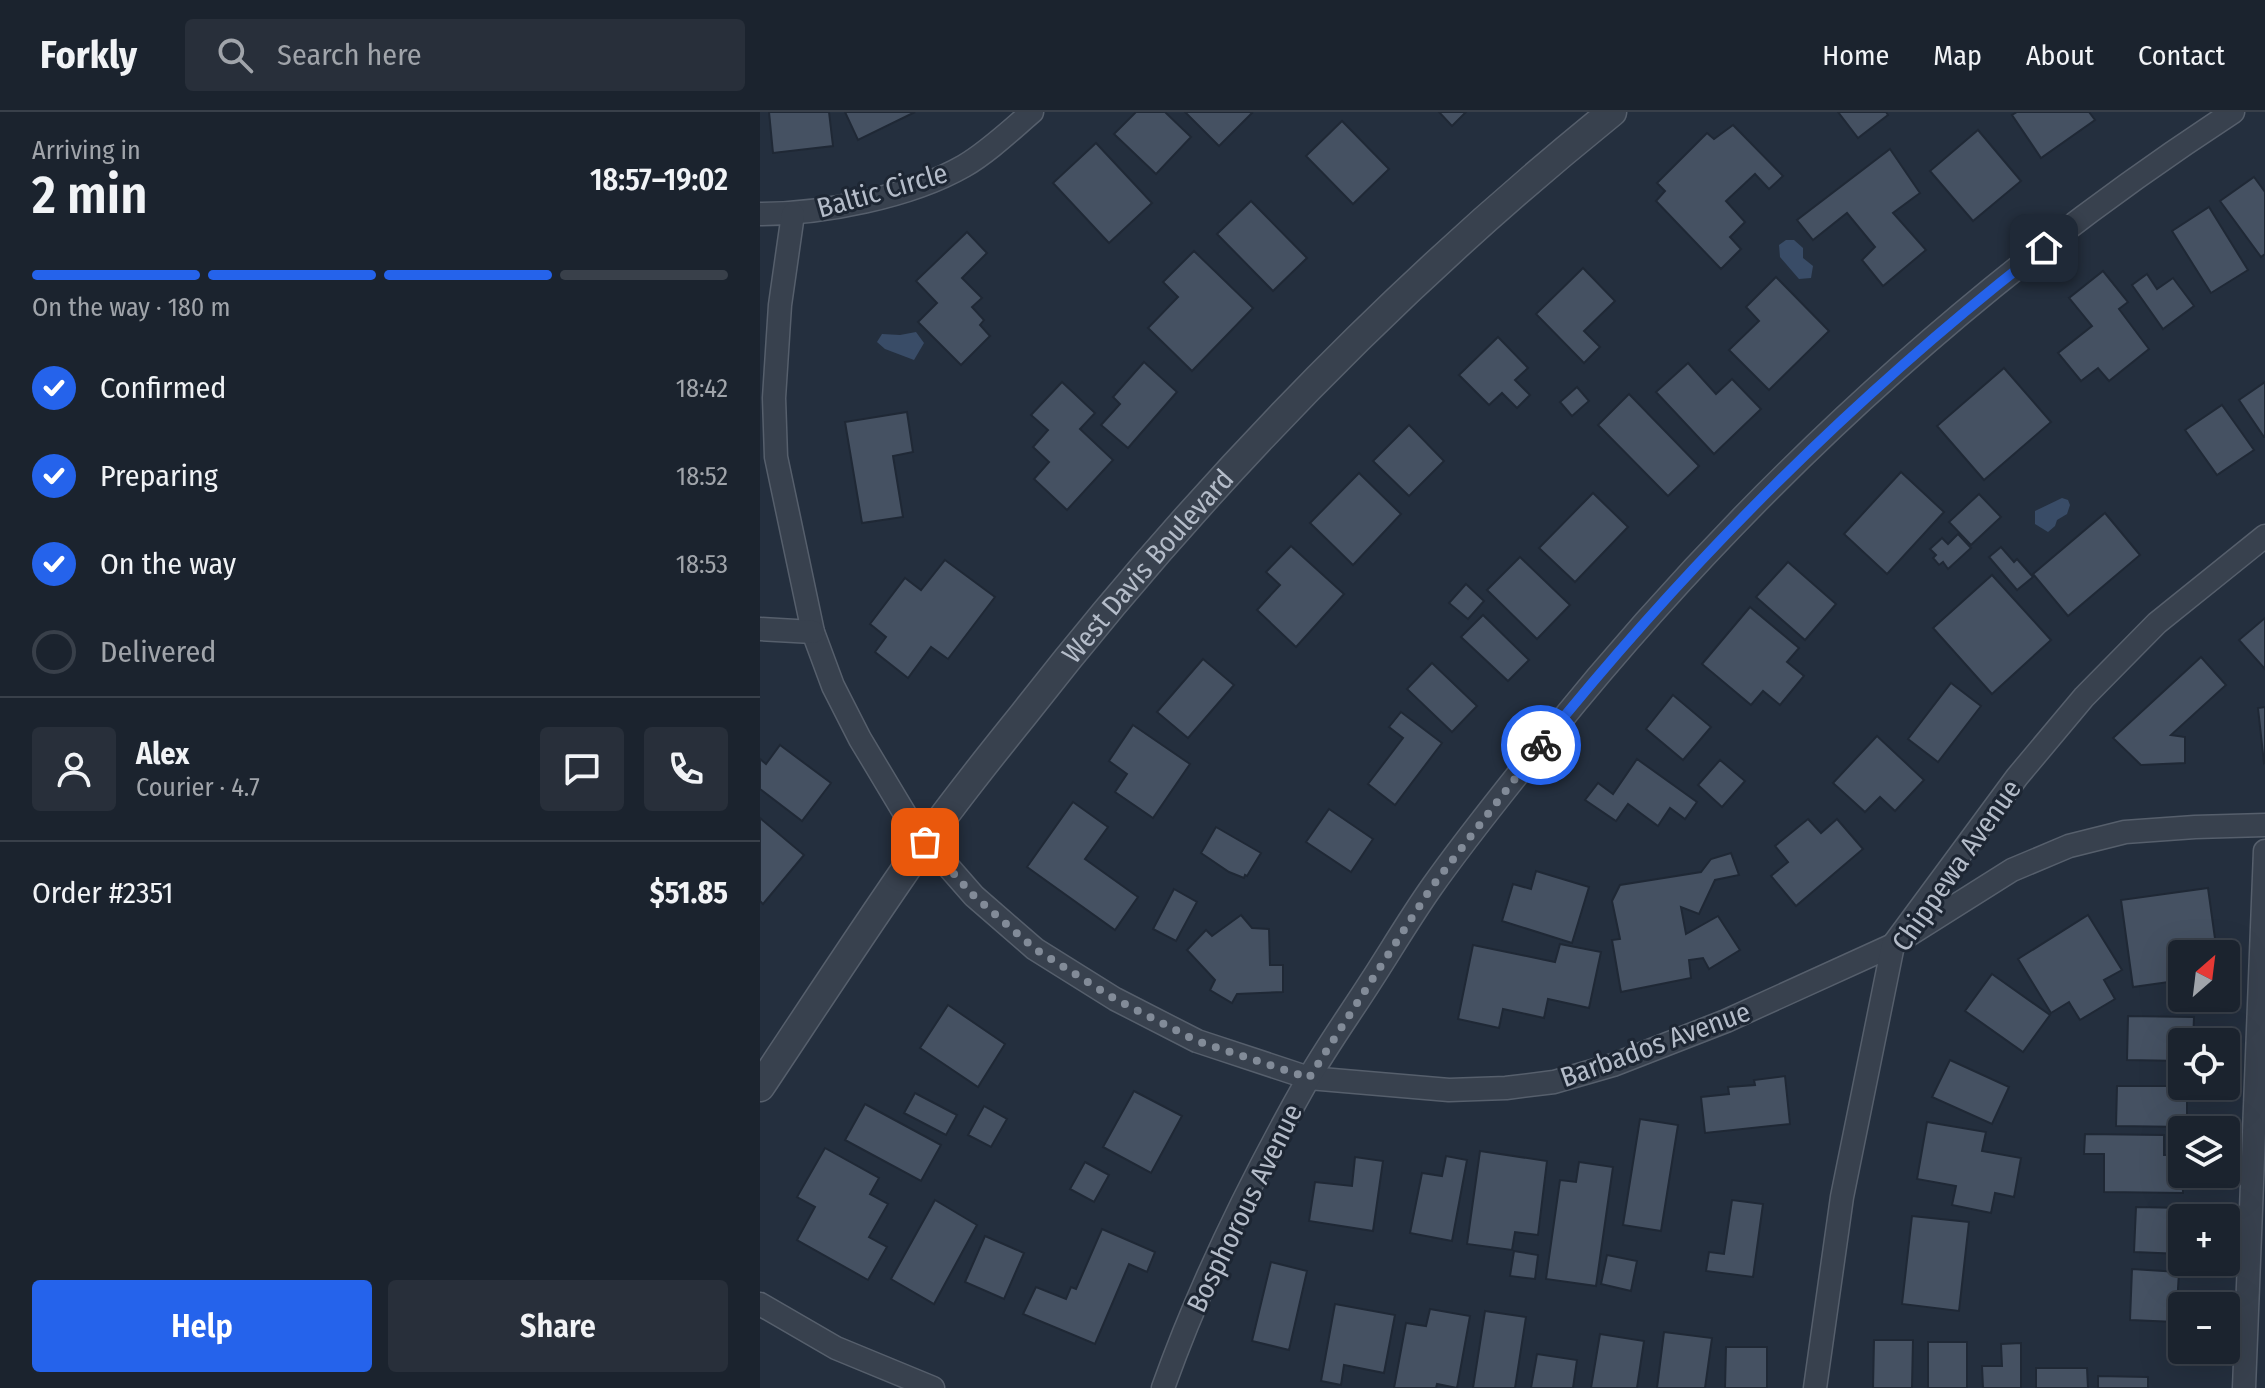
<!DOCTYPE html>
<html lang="en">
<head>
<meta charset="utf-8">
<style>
  :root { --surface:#1b232e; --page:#282f3a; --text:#f1f3f6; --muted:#a0a4aa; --line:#39404a; --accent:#2563eb }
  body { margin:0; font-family:"Fira Sans Condensed",sans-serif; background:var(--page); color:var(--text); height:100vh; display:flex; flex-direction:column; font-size:30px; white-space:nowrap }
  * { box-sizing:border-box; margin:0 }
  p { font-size:26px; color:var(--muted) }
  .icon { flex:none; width:44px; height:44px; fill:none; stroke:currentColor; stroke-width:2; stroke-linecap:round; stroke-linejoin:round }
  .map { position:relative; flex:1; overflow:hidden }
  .sheet { display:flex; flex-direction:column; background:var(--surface); width:760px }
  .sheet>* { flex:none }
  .needle { width:52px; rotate:28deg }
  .tools { position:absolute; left:1408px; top:828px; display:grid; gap:16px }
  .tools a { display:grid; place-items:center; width:72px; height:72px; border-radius:8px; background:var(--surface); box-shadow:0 8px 32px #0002,0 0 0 2px var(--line); font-size:40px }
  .pin { position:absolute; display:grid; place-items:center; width:68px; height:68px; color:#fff; margin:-34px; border-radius:16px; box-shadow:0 4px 12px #0006 }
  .courier { position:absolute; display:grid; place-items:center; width:80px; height:80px; margin:-40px; border:6px solid #2563eb; border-radius:50%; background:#fff; color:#222; box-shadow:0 2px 10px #0007 }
  .summary em { font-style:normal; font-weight:600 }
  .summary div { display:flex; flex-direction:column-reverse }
  .summary { display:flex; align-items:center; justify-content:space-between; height:136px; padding:0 32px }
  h1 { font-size:52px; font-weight:600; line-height:60px }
  .bar { display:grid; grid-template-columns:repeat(4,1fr); gap:12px 8px; align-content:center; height:96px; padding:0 32px }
  .bar i { height:10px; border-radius:6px; background:var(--line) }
  .bar .selected { background:var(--accent) }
  .bar p { grid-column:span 4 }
  .line { display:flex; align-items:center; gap:20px; padding:0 32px; border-top:2px solid var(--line) }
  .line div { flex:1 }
  .round { display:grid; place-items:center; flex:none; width:84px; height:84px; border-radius:8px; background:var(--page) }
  ol { padding:0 32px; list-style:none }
  li { display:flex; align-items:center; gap:24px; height:88px }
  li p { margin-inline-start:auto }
  li .icon { padding:8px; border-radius:50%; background:var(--accent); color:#fff; stroke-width:4 }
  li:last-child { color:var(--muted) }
  li i { width:44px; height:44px; border:4px solid var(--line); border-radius:50% }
  .action { display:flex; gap:16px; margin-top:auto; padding:16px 32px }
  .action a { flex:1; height:92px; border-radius:8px; background:var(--accent); color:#fff; font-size:32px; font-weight:600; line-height:92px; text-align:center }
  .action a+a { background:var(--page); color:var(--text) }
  header { display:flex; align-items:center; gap:48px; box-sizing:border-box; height:112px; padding:0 40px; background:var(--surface); border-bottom:2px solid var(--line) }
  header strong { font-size:38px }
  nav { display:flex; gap:44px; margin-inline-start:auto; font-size:28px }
  .search { width:560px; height:72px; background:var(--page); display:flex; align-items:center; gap:20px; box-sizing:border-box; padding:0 28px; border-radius:8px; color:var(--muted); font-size:30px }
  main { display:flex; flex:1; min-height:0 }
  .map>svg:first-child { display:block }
  .water { fill:#394c67 }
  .building { fill:#455162; stroke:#1f2835; stroke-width:2 }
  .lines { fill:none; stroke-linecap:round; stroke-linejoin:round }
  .minor-casing { stroke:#565f6c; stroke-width:25 }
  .tertiary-casing { stroke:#565f6c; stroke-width:31 }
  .minor { stroke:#38414e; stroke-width:22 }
  .tertiary { stroke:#38414e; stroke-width:28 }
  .done { stroke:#828b98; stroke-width:8; stroke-dasharray:0 14.4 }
  .route { stroke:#2563eb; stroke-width:10 }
  .labels { text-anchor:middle; stroke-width:6; stroke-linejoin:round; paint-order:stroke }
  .street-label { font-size:28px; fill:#b4bcc9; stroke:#1d2633 }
</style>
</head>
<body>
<header>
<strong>Forkly</strong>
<div class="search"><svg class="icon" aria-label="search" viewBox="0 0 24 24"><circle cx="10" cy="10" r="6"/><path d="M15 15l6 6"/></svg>Search here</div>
<nav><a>Home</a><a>Map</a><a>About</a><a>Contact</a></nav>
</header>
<main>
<section class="sheet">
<div class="summary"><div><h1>2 min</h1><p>Arriving in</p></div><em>18:57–19:02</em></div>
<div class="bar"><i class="selected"></i><i class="selected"></i><i class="selected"></i><i></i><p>On the way · 180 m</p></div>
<ol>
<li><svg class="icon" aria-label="check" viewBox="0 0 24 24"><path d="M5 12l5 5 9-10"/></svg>Confirmed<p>18:42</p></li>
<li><svg class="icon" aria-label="check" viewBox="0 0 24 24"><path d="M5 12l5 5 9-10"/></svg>Preparing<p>18:52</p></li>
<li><svg class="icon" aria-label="check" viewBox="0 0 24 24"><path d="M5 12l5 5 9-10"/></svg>On the way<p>18:53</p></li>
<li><i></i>Delivered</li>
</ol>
<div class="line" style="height:144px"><a class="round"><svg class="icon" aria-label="person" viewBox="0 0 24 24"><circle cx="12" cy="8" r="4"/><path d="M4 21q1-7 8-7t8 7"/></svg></a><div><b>Alex</b><p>Courier · 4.7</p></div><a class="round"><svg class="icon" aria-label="chat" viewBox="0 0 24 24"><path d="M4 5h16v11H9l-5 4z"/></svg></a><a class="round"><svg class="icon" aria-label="phone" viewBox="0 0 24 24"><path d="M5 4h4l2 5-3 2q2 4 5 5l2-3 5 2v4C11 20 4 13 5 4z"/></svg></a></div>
<div class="line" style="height:104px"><div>Order #2351</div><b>$51.85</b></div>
<div class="action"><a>Help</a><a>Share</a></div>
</section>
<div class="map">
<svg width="1505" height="1276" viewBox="0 0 1505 1276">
  <rect width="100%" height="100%" fill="#242f3e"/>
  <g class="water">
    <polygon points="1026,128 1034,128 1043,136 1043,146 1053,154 1051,166 1039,167 1020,145 1019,133"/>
    <polygon points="156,220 164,231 154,248 125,237 117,230 122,222 140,223"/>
    <polygon points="1302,386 1308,388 1310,393 1307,402 1297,408 1295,414 1288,420 1275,412 1275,399"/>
  </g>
  <g class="building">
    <polygon points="9,0 69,0 73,34 13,41"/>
    <polygon points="85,0 155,0 98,28"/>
    <polygon points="376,0 405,0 431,25 396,62 354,22"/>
    <polygon points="425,0 490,0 492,1 459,34"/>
    <polygon points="679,0 706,0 692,14"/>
    <polygon points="1078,0 1126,0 1128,3 1098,26"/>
    <polygon points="1257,0 1329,0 1335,8 1281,46 1252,3"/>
    <polygon points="582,9 629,57 593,92 546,44"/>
    <polygon points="973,13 1023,64 1009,77 995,62 966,89 985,110 970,125 981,137 961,157 896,89 905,79 897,71 947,21 954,27"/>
    <polygon points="1218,18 1261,69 1213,109 1170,59"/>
    <polygon points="336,31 392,91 349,131 293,71"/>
    <polygon points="1130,37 1160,81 1133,101 1166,138 1123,174 1102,148 1115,135 1087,101 1053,128 1037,108"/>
    <polygon points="1494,65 1505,80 1505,142 1501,145 1460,89"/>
    <polygon points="491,89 547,146 513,179 457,122"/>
    <polygon points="1449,95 1488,158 1451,181 1412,119"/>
    <polygon points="207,120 227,141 202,166 222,186 212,195 224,208 220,213 230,224 201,253 158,210 177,191 156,169"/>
    <polygon points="434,139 493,196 432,259 388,216 418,185 403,170"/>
    <polygon points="823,156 855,189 824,219 840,235 824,251 776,202"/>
    <polygon points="1343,159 1368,190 1359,197 1389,237 1349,269 1338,256 1321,269 1298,241 1332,214 1309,186"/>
    <polygon points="1387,162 1397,177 1413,166 1434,194 1403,217 1372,173"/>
    <polygon points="1016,165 1069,219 1009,278 969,238 999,209 986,195"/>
    <polygon points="738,225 768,256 755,268 770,283 757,296 742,281 729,293 699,263"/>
    <polygon points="384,250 417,280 368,336 341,313 360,292 353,285"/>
    <polygon points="928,251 956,282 972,267 1001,297 954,342 896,280"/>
    <polygon points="1244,256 1291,310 1224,368 1177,314"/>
    <polygon points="302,270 335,301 320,317 353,348 307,398 274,367 289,350 273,335 288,318 271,303"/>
    <polygon points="1505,270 1505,325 1504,325 1479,288"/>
    <polygon points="817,275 829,289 812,304 800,290"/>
    <polygon points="869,282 939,354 908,384 838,313"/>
    <polygon points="1462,293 1494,338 1457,363 1425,318"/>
    <polygon points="147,300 153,340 133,344 143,405 102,411 85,310"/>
    <polygon points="649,313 684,349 649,384 613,349"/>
    <polygon points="1141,360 1184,400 1127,462 1084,422"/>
    <polygon points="599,361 641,402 593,453 550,411"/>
    <polygon points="833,381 868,415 815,470 779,436"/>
    <polygon points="1219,382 1241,405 1211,433 1189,410"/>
    <polygon points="1345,401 1380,443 1308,504 1273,462"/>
    <polygon points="1198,422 1211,436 1188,457 1183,450 1179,453 1173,446 1176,443 1170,437 1182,426 1188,432"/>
    <polygon points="531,434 584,482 536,535 497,498 520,473 506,460"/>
    <polygon points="1241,435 1254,450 1257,447 1273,465 1257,478 1229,445"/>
    <polygon points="760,445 810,493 777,527 727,478"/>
    <polygon points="185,448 235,485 188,547 171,535 148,566 115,540 126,525 110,512 145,466 161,478"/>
    <polygon points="1028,450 1076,492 1045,528 996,485"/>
    <polygon points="1232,463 1291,528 1232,582 1173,516"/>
    <polygon points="706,472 724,489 708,507 689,491"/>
    <polygon points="990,495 1039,536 1027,550 1044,564 1020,593 1003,579 991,593 942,552"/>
    <polygon points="723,503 769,548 748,569 701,525"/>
    <polygon points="1505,506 1505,557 1479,528"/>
    <polygon points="1441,545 1466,573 1411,623 1425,625 1425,651 1381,653 1353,626"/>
    <polygon points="443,547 474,573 428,626 397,600"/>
    <polygon points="672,551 717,594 692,620 647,577"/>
    <polygon points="1191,571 1221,594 1178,650 1148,627"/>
    <polygon points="913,583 951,615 923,648 886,617"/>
    <polygon points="1505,595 1505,650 1504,651 1498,596"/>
    <polygon points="641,600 682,631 635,693 608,672 643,626 629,615"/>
    <polygon points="373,613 430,652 393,706 355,680 367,662 349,649"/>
    <polygon points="1117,624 1164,668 1135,699 1120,685 1105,700 1073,671"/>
    <polygon points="20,633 71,671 42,709 0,677 0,647 6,652"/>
    <polygon points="877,647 937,690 925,707 910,696 898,714 868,692 856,709 825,688 838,671 853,682"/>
    <polygon points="960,648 985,669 962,695 938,673"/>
    <polygon points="313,690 348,715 325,747 378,785 355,818 267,755"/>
    <polygon points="569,697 613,727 591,760 546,730"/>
    <polygon points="0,706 44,743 3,792 0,789"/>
    <polygon points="1048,707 1061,721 1077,707 1103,737 1036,794 1011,764 1028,750 1015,734"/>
    <polygon points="456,715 501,741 487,764 485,763 484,766 469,760 441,741"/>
    <polygon points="971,741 979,763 955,768 939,802 921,795 926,822 958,804 980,838 949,857 943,846 929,848 931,866 861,880 852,828 860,827 852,789 860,773 941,760 951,747"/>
    <polygon points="776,759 829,775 812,831 742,809 753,772 771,777"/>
    <polygon points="1448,776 1457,841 1422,842 1422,846 1413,847 1416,869 1373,875 1361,788"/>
    <polygon points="414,777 437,790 416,829 393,817"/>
    <polygon points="481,803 492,816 509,817 510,853 523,853 523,880 477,882 472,891 450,878 455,868 427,838 446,818 452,824"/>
    <polygon points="1328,803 1362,858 1344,868 1355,887 1320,908 1309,890 1291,901 1258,847"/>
    <polygon points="800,832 841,840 829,896 788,887 784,906 743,897 739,916 698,907 713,833 795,850"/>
    <polygon points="1232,862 1290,903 1263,940 1205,899"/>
    <polygon points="188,893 245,932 218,975 160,936"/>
    <polygon points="1368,904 1434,905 1433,930 1422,930 1422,949 1367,948"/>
    <polygon points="1190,948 1249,975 1232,1012 1172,985"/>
    <polygon points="1025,964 1030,1012 945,1021 941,985 969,982 968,975 995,973 994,968"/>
    <polygon points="1357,974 1427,974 1427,1015 1356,1014"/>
    <polygon points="374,979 422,1004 391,1061 343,1035"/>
    <polygon points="155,981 197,1003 186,1023 144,1001"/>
    <polygon points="105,992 181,1033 161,1069 85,1028"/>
    <polygon points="224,994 247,1007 231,1035 208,1023"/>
    <polygon points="880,1007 918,1013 901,1119 863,1113"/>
    <polygon points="1167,1010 1226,1020 1222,1039 1261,1046 1254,1085 1235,1081 1231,1101 1192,1093 1196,1074 1157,1067"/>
    <polygon points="1325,1022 1404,1023 1404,1043 1422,1043 1423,1081 1344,1080 1344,1042 1324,1042"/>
    <polygon points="65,1036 119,1066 110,1082 128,1092 109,1125 127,1135 108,1168 37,1128 55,1095 37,1085"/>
    <polygon points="720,1039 787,1049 778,1123 755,1120 752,1138 707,1132"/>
    <polygon points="686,1044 707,1048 692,1129 650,1121 662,1061 682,1064"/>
    <polygon points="595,1045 623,1049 613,1119 549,1109 555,1070 592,1074"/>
    <polygon points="325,1050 349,1063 334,1090 310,1077"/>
    <polygon points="819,1050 853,1055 836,1174 786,1167 800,1068 816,1070"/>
    <polygon points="175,1088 217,1113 174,1192 131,1167"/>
    <polygon points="972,1088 1003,1092 993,1165 946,1159 949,1140 964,1142"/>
    <polygon points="1376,1095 1426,1096 1426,1106 1422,1106 1422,1142 1374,1140"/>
    <polygon points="1152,1104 1209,1110 1199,1199 1142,1192"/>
    <polygon points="342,1117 395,1140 387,1160 369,1152 335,1232 263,1202 276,1175 306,1187 311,1175 316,1177"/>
    <polygon points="225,1124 264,1141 244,1187 205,1170"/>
    <polygon points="754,1139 778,1143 775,1167 750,1164"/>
    <polygon points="847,1143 877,1149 871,1179 841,1172"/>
    <polygon points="511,1150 547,1159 529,1238 492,1229"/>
    <polygon points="1372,1157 1419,1160 1416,1210 1370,1208"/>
    <polygon points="575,1192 635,1203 624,1261 584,1253 581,1273 561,1269"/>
    <polygon points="670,1197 710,1204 697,1276 677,1272 676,1276 634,1276 646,1211 666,1214"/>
    <polygon points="725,1199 766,1205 755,1276 713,1276"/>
    <polygon points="904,1220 952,1226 945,1276 897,1276"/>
    <polygon points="840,1222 884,1229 877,1276 831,1276"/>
    <polygon points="1114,1228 1153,1228 1152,1276 1113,1276"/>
    <rect x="1168" y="1230" width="39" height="46"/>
    <polygon points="1261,1231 1261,1276 1223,1276 1222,1254 1242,1254 1241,1232"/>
    <polygon points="966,1235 1007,1235 1007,1276 965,1276"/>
    <polygon points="777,1242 817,1248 813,1276 771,1276"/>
    <polygon points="1276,1256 1327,1256 1328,1276 1276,1276"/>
    <polygon points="1338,1264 1388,1265 1388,1276 1338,1276"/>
  </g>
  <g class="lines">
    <g class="minor-casing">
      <g id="minor">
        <path d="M0 102C62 102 150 85 204 54 228 40 251 18 272 0"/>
        <polyline points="33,102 20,193 14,286 16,345 53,520 73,574 100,627 151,712 214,784 275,837 355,887 437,929 549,966 689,978 746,976 794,970 853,953 966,909 1133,833 1252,758 1309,734 1365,720 1435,715 1505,713"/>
        <polyline points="0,517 53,520"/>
        <polyline points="0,1192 76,1236 173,1276"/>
        <path d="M403 1276C441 1169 491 1068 547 969 567 934 590 902 611 869 631 838 650 806 671 776 709 722 750 672 791 621 985 381 1214 169 1473 0"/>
        <polyline points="1055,1276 1082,1085 1133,833 1257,665 1324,585 1397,511 1505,424"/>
        <polyline points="1484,1276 1505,739"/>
      </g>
    </g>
    <g class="tertiary-casing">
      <g id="tertiary">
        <path id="s1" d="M0 975C54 894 108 811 164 731 196 687 230 644 264 602 437 380 633 177 852 0"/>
      </g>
    </g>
    <use href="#minor" class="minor"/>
    <use href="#tertiary" class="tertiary"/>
  </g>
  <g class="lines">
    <polyline class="done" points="165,730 214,784 275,837 355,887 437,929 549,966 671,776 781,633"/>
    <path class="route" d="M781 633C929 449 1096 282 1284 136"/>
  </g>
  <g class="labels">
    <g class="street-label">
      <text transform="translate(122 78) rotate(-16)" y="10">Baltic Circle</text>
      <text dy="10" stroke="none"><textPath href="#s1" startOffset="650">West Davis Boulevard</textPath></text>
      <text transform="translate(1196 753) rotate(-55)" y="10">Chippewa Avenue</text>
      <text transform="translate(895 932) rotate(-20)" y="10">Barbados Avenue</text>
      <text transform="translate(484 1096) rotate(-64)" y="10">Bosphorous Avenue</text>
    </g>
  </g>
</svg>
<div class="tools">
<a><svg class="needle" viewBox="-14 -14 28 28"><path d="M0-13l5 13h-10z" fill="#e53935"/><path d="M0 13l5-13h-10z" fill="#a0a4aa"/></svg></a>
<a><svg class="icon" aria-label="locate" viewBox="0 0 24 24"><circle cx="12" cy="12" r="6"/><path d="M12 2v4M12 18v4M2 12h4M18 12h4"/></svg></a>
<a><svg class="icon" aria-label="layers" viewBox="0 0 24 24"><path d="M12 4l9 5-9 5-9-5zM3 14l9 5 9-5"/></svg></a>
<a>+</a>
<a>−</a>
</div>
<div class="pin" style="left:165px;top:730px;background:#ea580c"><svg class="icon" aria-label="bag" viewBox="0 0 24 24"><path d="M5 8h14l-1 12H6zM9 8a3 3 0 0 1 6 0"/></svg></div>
<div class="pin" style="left:1284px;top:136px;background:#1f2937"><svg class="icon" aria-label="home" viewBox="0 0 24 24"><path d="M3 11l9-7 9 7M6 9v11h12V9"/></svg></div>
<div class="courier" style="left:781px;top:633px"><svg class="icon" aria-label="bike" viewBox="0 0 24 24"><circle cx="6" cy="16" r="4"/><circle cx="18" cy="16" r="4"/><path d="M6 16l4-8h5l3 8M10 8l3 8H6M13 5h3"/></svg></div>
</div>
</main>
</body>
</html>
